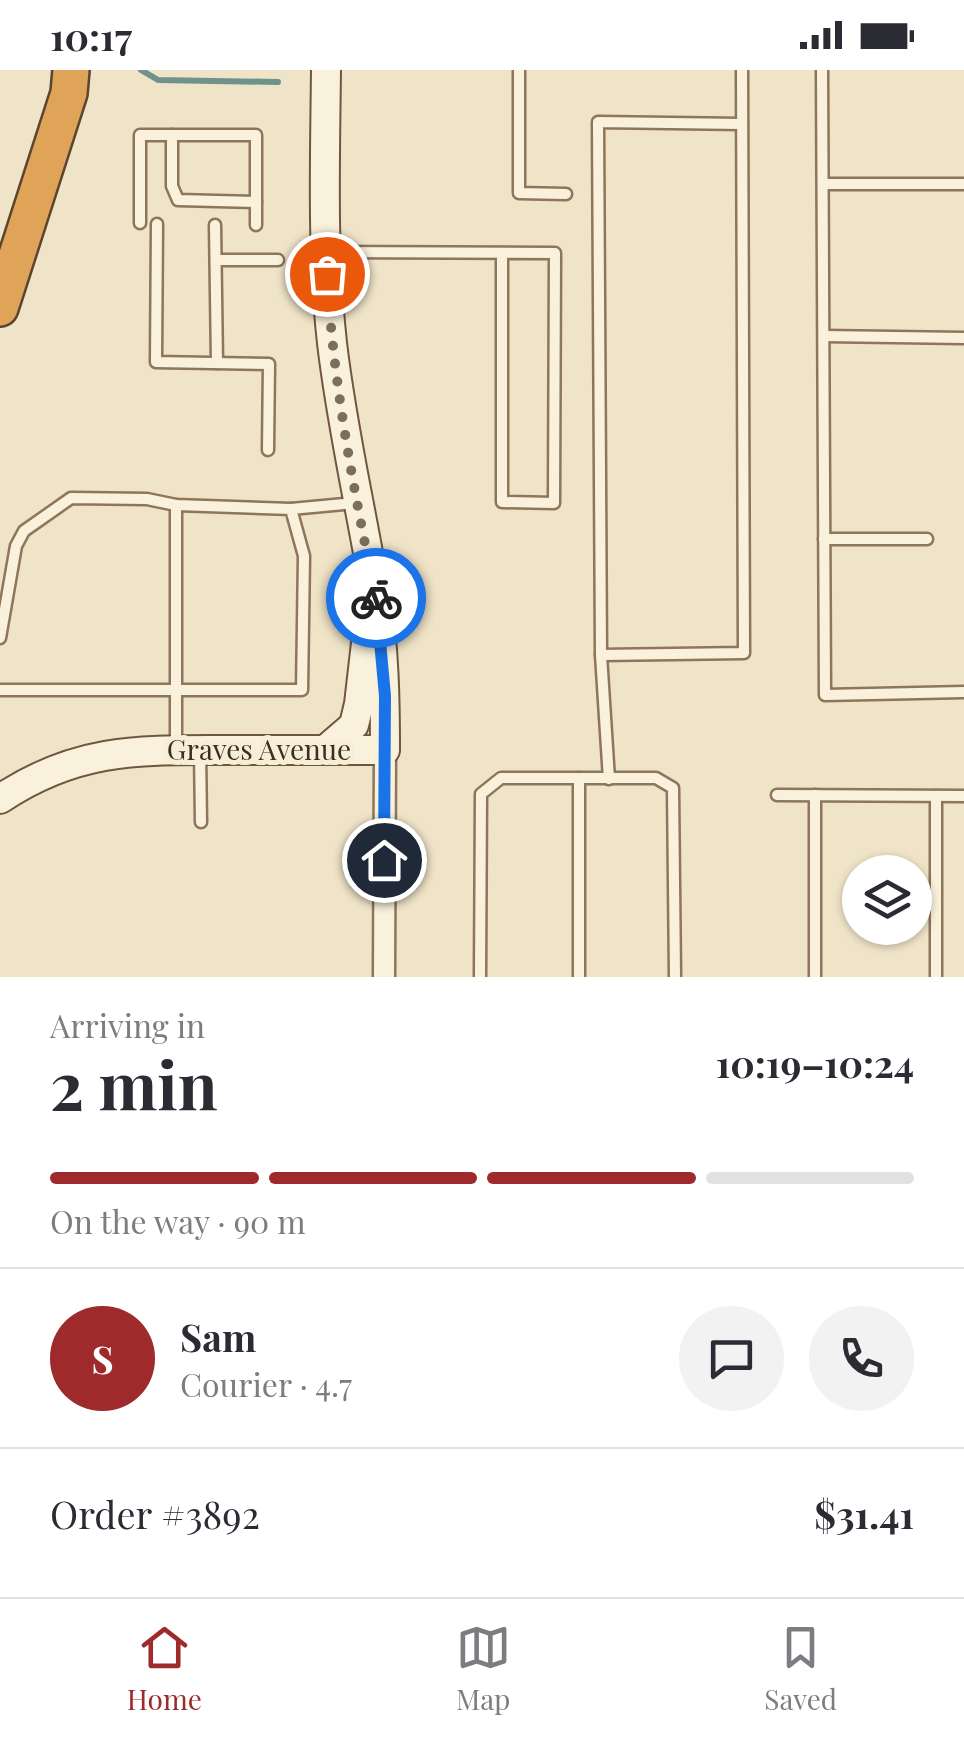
<!DOCTYPE html>
<html lang="en">
<head>
<meta charset="utf-8">
<style>
  :root { --surface:#fff; --page:#f2f2f3; --text:#2b2b33; --muted:#7c7c81; --line:#e1e1e2; --accent:#9e2a2b }
  body { margin:0; font-family:"Playfair Display",serif; background:var(--page); color:var(--text); height:100vh; display:flex; flex-direction:column; font-size:38px; white-space:nowrap }
  * { box-sizing:border-box; margin:0 }
  p { font-size:32px; color:var(--muted) }
  .icon { flex:none; width:55px; height:55px; fill:none; stroke:currentColor; stroke-width:2; stroke-linecap:round; stroke-linejoin:round }
  .map { position:relative; height:907px; overflow:hidden }
  .sheet { display:flex; flex-direction:column; background:var(--surface); flex:1 }
  .sheet>* { flex:none }
  .controls { position:absolute; left:842px; top:785px; display:grid; gap:20px }
  .controls a { display:grid; place-items:center; width:90px; height:90px; border-radius:50%; background:var(--surface); box-shadow:0 2px 8px #0004; font-size:50px }
  .pin { position:absolute; display:grid; place-items:center; width:85px; height:85px; color:#fff; margin:-42px; border:5px solid #fff; border-radius:50%; box-shadow:0 2px 10px #0007 }
  .courier { position:absolute; display:grid; place-items:center; width:100px; height:100px; margin:-50px; border:8px solid #1a73e8; border-radius:50%; background:#fff; color:#222; box-shadow:0 2px 12px #0007 }
  .summary em { font-style:normal; font-weight:700 }
  .summary div { display:flex; flex-direction:column-reverse }
  .summary { display:flex; align-items:center; justify-content:space-between; height:170px; padding:0 50px }
  h1 { font-size:65px; font-weight:700; line-height:75px }
  .bar { display:grid; grid-template-columns:repeat(4,1fr); gap:15px 10px; align-content:center; height:120px; padding:0 50px }
  .bar i { height:12px; border-radius:8px; background:var(--line) }
  .bar .active { background:var(--accent) }
  .bar p { grid-column:span 4 }
  .line { display:flex; align-items:center; gap:25px; padding:0 50px; border-top:2px solid var(--line) }
  .line div { flex:1 }
  .round { display:grid; place-items:center; flex:none; width:105px; height:105px; border-radius:52px; background:var(--page) }
  .status { display:flex; justify-content:space-between; align-items:center; height:70px; padding:0 50px; background:var(--surface); direction:ltr }
  .status svg { height:28px; fill:currentColor }
  .tabs { display:flex; justify-content:space-around; align-items:center; height:140px; border-top:2px solid var(--line); background:var(--surface); font-size:28px; color:var(--muted) }
  .tabs a { display:grid; justify-items:center; gap:5px }
  .tabs .active { color:var(--accent) }
  .map>svg:first-child { display:block }
  .lines { fill:none; stroke-linecap:round; stroke-linejoin:round }
  .stream { stroke:#6f938a; stroke-width:6 }
  .lane-casing { stroke:#8d765c; stroke-width:15 }
  .street-casing { stroke:#8d765c; stroke-width:25 }
  .secondary-casing { stroke:#6f573f; stroke-width:32 }
  .highway-casing { stroke:#5b4430; stroke-width:40 }
  .lane { stroke:#faf1dc; stroke-width:10 }
  .street { stroke:#faf1dc; stroke-width:20 }
  .secondary { stroke:#faf1dc; stroke-width:28 }
  .highway { stroke:#e0a458; stroke-width:35 }
  .done { stroke:#7c6e5b; stroke-width:10; stroke-dasharray:0 18 }
  .route { stroke:#1a73e8; stroke-width:12 }
  .labels { text-anchor:middle; stroke-width:10; stroke-linejoin:round; paint-order:stroke }
  .street-label { font-size:28px; fill:#3d2e20; stroke:#f7eed8 }
</style>
</head>
<body>
<div class="status"><b>10:17</b><svg viewBox="0 0 49 12"><path d="M0 12V9h3v3zM5 12V6h3v6zM10 12V3h3v9zM15 12V0h3v12zM26 1h20v11H26zM47 4h2v5h-2z"/></svg></div>
<div class="map">
<svg width="964" height="907" viewBox="0 0 964 907">
  <rect width="100%" height="100%" fill="#f0e4c8"/>
  <g class="lines">
    <polyline class="stream" points="141,0 158,10 278,12"/>
    <g class="lane-casing">
      <g id="lane">
        <polyline points="519,0 519,123 566,124"/>
        <polyline points="822,0 825,625 964,622"/>
        <polyline points="172,65 172,116 178,130 256,132"/>
        <polyline points="823,114 964,114"/>
        <polyline points="140,153 140,65 256,65 256,155"/>
        <polyline points="157,154 156,292 269,294 268,380"/>
        <polyline points="215,155 217,293"/>
        <polyline points="327,182 555,183 554,433 502,432 502,183"/>
        <polyline points="216,190 278,190"/>
        <polyline points="824,266 964,268"/>
        <polyline points="176,435 176,678"/>
        <polyline points="291,439 355,433"/>
        <polyline points="824,469 927,469"/>
        <polyline points="0,568 16,476 24,461 71,428 147,429 176,435 291,439 304,486 302,620 0,620"/>
        <polyline points="601,585 744,583 742,0"/>
        <polyline points="200,681 201,752"/>
        <polyline points="579,708 579,907"/>
        <polyline points="609,709 601,585 598,52 742,54"/>
        <polyline points="777,725 964,726"/>
        <polyline points="936,726 936,907"/>
        <polyline points="480,907 481,724 501,708 656,708 673,718 675,907"/>
        <polyline points="815,907 815,725"/>
      </g>
    </g>
    <g class="street-casing">
      <polyline id="street" points="384,907 385,680"/>
    </g>
    <g class="secondary-casing">
      <g id="secondary">
        <polyline points="325,680 354,655 359,634 366,573 375,564"/>
        <path d="M0 729C78 677 140 680 230 680 282 680 333 680 385 680 385 629 384 578 376 528 362 443 342 359 332 273 322 183 325 91 326 0"/>
      </g>
    </g>
    <g class="highway-casing">
      <polyline id="highway" points="0,238 69,23 71,0"/>
    </g>
    <use href="#lane" class="lane"/>
    <use href="#street" class="street"/>
    <use href="#secondary" class="secondary"/>
    <use href="#highway" class="highway"/>
  </g>
  <g class="lines">
    <path class="done" d="M327 204C333 313 354 421 376 528"/>
    <polyline class="route" points="376,528 385,626 384,790"/>
  </g>
  <g class="labels">
    <g class="street-label">
      <text x="259" y="690">Graves Avenue</text>
    </g>
  </g>
</svg>
<div class="controls">
<a><svg class="icon" aria-label="layers" viewBox="0 0 24 24"><path d="M12 4l9 5-9 5-9-5zM3 14l9 5 9-5"/></svg></a>
</div>
<div class="pin" style="left:327px;top:204px;background:#ea580c"><svg class="icon" aria-label="bag" viewBox="0 0 24 24"><path d="M5 8h14l-1 12H6zM9 8a3 3 0 0 1 6 0"/></svg></div>
<div class="pin" style="left:384px;top:790px;background:#1f2937"><svg class="icon" aria-label="home" viewBox="0 0 24 24"><path d="M3 11l9-7 9 7M6 9v11h12V9"/></svg></div>
<div class="courier" style="left:376px;top:528px"><svg class="icon" aria-label="bike" viewBox="0 0 24 24"><circle cx="6" cy="16" r="4"/><circle cx="18" cy="16" r="4"/><path d="M6 16l4-8h5l3 8M10 8l3 8H6M13 5h3"/></svg></div>
</div>
<section class="sheet">
<div class="summary"><div><h1>2 min</h1><p>Arriving in</p></div><em>10:19–10:24</em></div>
<div class="bar"><i class="active"></i><i class="active"></i><i class="active"></i><i></i><p>On the way · 90 m</p></div>
<div class="line" style="height:180px"><b class="round" style="background:var(--accent);color:#fff">S</b><div><b>Sam</b><p>Courier · 4.7</p></div><a class="round"><svg class="icon" aria-label="chat" viewBox="0 0 24 24"><path d="M4 5h16v11H9l-5 4z"/></svg></a><a class="round"><svg class="icon" aria-label="phone" viewBox="0 0 24 24"><path d="M5 4h4l2 5-3 2q2 4 5 5l2-3 5 2v4C11 20 4 13 5 4z"/></svg></a></div>
<div class="line" style="height:130px"><div>Order #3892</div><b>$31.41</b></div>
</section>
<nav class="tabs">
<a class="active"><svg class="icon" aria-label="home" viewBox="0 0 24 24"><path d="M3 11l9-7 9 7M6 9v11h12V9"/></svg>Home</a>
<a><svg class="icon" aria-label="map" viewBox="0 0 24 24"><path d="M3 6l6-2 6 2 6-2v14l-6 2-6-2-6 2zM9 4v14M15 6v14"/></svg>Map</a>
<a><svg class="icon" aria-label="saved" viewBox="0 0 24 24"><path d="M7 4h10v16l-5-4-5 4z"/></svg>Saved</a>
</nav>
</body>
</html>
